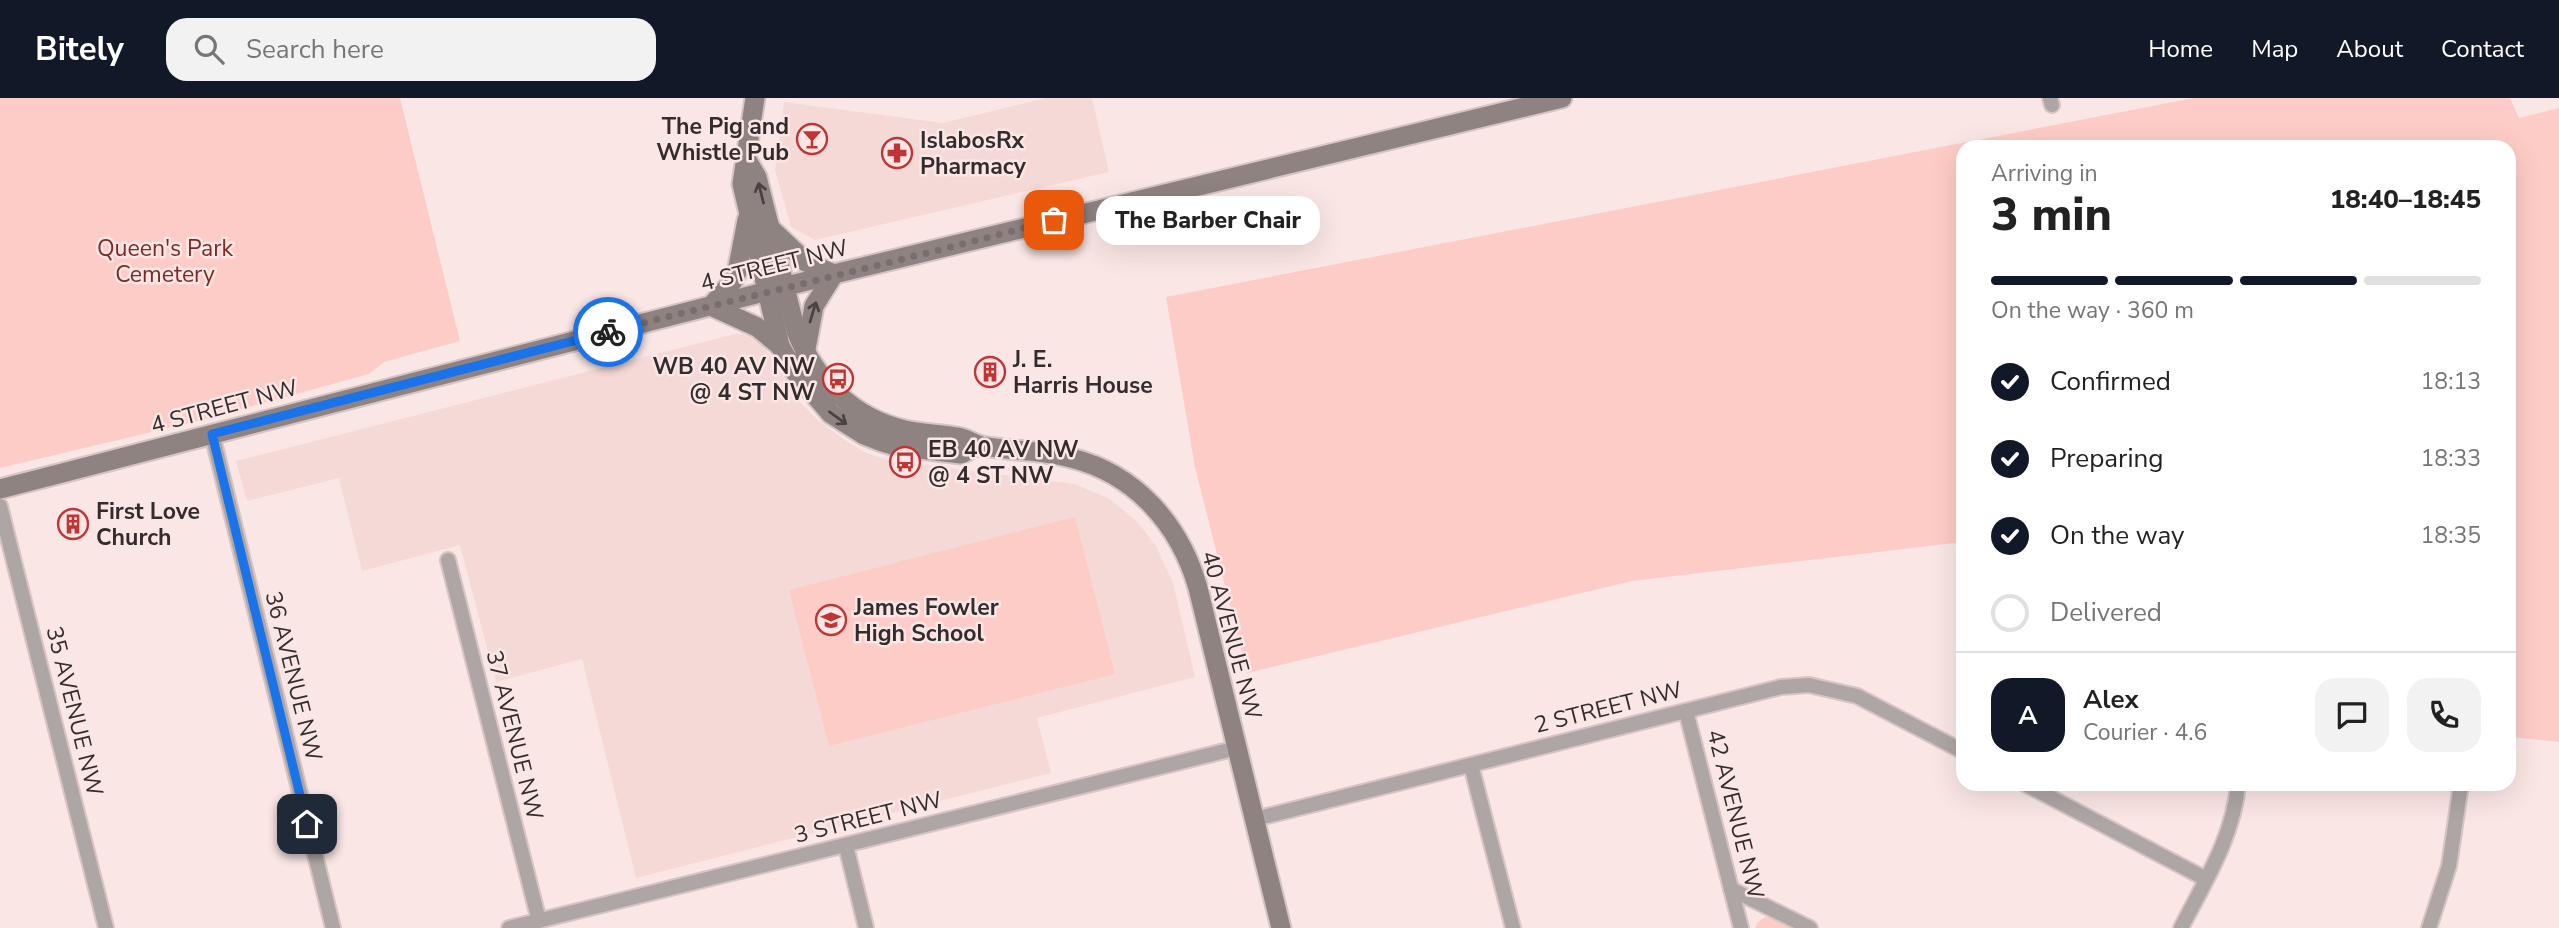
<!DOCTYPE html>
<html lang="en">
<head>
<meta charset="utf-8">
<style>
  :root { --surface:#fff; --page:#f2f2f2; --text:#222; --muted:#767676; --line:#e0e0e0; --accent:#111827 }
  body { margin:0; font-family:"Nunito Sans",sans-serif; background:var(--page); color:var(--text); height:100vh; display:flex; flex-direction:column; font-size:26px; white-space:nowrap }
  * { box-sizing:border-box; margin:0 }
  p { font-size:23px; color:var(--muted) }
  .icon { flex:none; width:38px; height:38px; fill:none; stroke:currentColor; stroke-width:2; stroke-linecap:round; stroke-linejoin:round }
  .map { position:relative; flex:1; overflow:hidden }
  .side { position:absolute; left:1956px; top:42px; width:560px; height:651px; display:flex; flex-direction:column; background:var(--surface); border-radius:21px; box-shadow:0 7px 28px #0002 }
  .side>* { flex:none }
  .pin { position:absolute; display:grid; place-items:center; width:60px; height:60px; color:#fff; margin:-30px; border-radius:14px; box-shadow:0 4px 10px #0006 }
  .courier { position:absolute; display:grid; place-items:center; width:70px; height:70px; margin:-35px; border:5px solid #1a73e8; border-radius:50%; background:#fff; color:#222; box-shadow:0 2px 9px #0007 }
  .bubble { position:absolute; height:49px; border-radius:21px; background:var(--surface); box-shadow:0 7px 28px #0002; font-size:23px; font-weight:800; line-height:49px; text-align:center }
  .headline em { font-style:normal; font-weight:800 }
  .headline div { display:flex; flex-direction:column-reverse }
  .headline { display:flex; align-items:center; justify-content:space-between; height:119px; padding:0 35px }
  h1 { font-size:46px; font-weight:800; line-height:52px }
  .bar { display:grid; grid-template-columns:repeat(4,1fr); gap:10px 7px; align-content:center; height:84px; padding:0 35px }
  .bar i { height:9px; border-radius:5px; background:var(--line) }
  .bar .active { background:var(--accent) }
  .bar p { grid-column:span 4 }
  .line { display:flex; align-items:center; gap:18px; padding:0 35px; border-top:2px solid var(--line) }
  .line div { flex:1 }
  .round { display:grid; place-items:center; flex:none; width:74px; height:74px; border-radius:21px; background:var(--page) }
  ol { padding:0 35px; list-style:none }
  li { display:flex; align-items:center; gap:21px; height:77px }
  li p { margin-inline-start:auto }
  li .icon { padding:7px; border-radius:50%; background:var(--accent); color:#fff; stroke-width:4 }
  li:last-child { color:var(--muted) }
  li i { width:38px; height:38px; border:4px solid var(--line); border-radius:50% }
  header { display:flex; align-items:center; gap:42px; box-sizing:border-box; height:98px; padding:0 35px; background:var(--accent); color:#fff }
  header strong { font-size:33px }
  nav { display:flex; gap:38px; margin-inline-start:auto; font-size:24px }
  .search { width:490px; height:63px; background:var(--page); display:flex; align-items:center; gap:18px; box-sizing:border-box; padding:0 24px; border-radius:21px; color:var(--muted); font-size:26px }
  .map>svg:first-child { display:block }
  .built { fill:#f5d9d6 }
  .green { fill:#fdccc7 }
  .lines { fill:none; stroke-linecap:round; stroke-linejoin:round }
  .street-casing { stroke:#d6c5c4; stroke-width:18 }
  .secondary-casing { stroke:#d6c5c4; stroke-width:23 }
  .street { stroke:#aea6a5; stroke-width:14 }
  .secondary { stroke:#8f8382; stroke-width:19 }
  .oneway { stroke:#4b4242 }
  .done { stroke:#796d6d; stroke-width:7; stroke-dasharray:0 12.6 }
  .route { stroke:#1a73e8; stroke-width:9 }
  .labels { text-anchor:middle; stroke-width:5; stroke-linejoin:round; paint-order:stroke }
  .poi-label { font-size:23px; font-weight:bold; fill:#342c2c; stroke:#fae7e5; text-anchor:start }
  .park-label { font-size:23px; fill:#7e2926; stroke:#fae7e5 }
  .street-label { font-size:23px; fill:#342c2c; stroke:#fae7e5 }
</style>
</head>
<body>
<header>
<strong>Bitely</strong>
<div class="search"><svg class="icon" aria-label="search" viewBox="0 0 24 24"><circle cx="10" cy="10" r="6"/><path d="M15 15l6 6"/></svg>Search here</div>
<nav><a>Home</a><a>Map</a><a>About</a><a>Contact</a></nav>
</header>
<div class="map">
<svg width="2559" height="830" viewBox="0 0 2559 830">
  <rect width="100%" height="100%" fill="#fae7e5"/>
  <g class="built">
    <polygon points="1046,0 1092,0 1109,74 815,142 791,129 775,72 784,4 943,25"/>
    <polygon points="735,236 743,236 753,240 765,250 800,304 817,321 843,341 866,355 887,362 1075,386 1110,401 1138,425 1156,448 1173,485 1195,579 1037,620 1051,675 636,780 582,561 496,584 460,447 362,473 339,380 247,403 236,363"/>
  </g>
  <g class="green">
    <polygon points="0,0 400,0 460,243 384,264 369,276 190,325 0,370"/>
    <polygon points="2194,0 2510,0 2519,20 2559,10 2559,644 2510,639 2510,49 1964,49 1963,444 1632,483 1247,575 1195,369 1166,199"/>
    <polygon points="1075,419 1115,576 829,648 789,492"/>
    <polygon points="1765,819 1773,820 1793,830 1755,830 1758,824"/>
  </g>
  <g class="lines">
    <g class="street-casing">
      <g id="street">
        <polyline points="2050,0 2052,7"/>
        <polyline points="212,336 333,830"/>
        <polyline points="0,408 106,830"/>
        <polyline points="448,462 539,823"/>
        <polyline points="1686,613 1741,830"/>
        <polyline points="1471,667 1513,830"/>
        <polyline points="2025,686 2206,781"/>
        <polyline points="1255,721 1781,589 1809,587 1857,598 1964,654"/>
        <polyline points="846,748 866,830"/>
        <polyline points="1731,791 1810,830"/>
        <polyline points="509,830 1237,650"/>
        <path d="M2181 830C2204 785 2234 738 2238 686"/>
        <polyline points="2429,830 2449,768 2461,686"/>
      </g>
    </g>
    <g class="secondary-casing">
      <g id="secondary">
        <polyline points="755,0 742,86 780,248 795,274 831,316 864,337 882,344 895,348 961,356 978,347"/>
        <path d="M747 62 757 79 796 233C815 281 852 320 905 332 922 336 940 336 957 339 966 340 973 346 982 348 1011 353 1042 352 1071 360 1136 376 1180 427 1198 490L1281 830"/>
        <polyline points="771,131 806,164 834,176"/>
        <polyline points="711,208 733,183 737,174 747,122"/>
        <polyline points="711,208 757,229 780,248"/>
        <polyline points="805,256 814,208 834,176"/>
        <polyline points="0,391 834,176 1562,0"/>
      </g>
    </g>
    <use href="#street" class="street"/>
    <use href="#secondary" class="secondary"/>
  </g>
  <defs><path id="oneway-shaft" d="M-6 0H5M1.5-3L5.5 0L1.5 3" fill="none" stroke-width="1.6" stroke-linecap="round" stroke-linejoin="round" transform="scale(1.75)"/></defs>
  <g class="oneway">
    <use href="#oneway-shaft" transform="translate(761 95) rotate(-104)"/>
    <use href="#oneway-shaft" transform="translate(813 214) rotate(-73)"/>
    <use href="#oneway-shaft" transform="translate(838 320) rotate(36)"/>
  </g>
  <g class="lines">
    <path class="done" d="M608 234C756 196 906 162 1054 122"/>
    <polyline class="route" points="307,726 212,336 608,234"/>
  </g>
  <defs>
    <g id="bar-ring" transform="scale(1.575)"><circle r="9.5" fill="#fae7e5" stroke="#c23334" stroke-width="1.5"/><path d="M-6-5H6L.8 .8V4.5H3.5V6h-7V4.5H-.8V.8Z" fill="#c23334"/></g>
    <g id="pharmacy-ring" transform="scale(1.575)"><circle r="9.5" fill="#fae7e5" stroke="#c23334" stroke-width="1.5"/><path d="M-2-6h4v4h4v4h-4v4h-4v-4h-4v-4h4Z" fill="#c23334"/></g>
    <g id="building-ring" transform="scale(1.575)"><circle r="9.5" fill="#fae7e5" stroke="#c23334" stroke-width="1.5"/><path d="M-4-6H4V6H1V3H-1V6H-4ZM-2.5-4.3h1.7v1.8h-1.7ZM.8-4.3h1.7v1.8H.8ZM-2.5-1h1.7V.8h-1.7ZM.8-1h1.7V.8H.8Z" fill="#c23334"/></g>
    <g id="bus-ring" transform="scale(1.575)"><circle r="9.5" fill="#fae7e5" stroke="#c23334" stroke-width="1.5"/><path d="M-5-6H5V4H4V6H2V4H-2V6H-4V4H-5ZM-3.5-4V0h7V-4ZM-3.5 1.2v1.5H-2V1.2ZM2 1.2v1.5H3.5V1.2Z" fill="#c23334"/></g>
    <g id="school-ring" transform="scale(1.575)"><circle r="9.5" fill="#fae7e5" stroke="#c23334" stroke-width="1.5"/><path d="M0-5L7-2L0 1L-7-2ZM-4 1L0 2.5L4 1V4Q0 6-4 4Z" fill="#c23334"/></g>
  </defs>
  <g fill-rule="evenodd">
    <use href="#bar-ring" x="812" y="41"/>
    <use href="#pharmacy-ring" x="897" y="55"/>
    <use href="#building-ring" x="990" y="274"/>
    <use href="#bus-ring" x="838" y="281"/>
    <use href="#bus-ring" x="905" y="364"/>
    <use href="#building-ring" x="73" y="426"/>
    <use href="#school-ring" x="831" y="522"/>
  </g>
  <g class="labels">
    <g class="poi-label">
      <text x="789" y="36" text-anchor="end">The Pig and<tspan x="789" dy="26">Whistle Pub</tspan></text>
      <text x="920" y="50">IslabosRx<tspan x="920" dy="26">Pharmacy</tspan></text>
      <text x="1013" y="269">J. E.<tspan x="1013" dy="26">Harris House</tspan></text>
      <text x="815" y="276" text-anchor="end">WB 40 AV NW<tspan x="815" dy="26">@ 4 ST NW</tspan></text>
      <text x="928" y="359">EB 40 AV NW<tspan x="928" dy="26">@ 4 ST NW</tspan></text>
      <text x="96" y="421">First Love<tspan x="96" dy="26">Church</tspan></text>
      <text x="854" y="517">James Fowler<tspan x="854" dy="26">High School</tspan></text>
    </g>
    <g class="park-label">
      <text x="165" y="158">Queen's Park<tspan x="165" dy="26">Cemetery</tspan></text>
    </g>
    <g class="street-label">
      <text transform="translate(774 167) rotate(-14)" y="8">4 STREET NW</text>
      <text transform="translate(224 308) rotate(-15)" y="8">4 STREET NW</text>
      <text transform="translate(1232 537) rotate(75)" y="8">40 AVENUE NW</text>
      <text transform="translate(294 578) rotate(76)" y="8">36 AVENUE NW</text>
      <text transform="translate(1608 609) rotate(-14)" y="8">2 STREET NW</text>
      <text transform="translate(75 613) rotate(76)" y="8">35 AVENUE NW</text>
      <text transform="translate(515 637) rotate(76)" y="8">37 AVENUE NW</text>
      <text transform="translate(1736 716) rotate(76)" y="8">42 AVENUE NW</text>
      <text transform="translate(868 719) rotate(-14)" y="8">3 STREET NW</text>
    </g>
  </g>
</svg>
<div class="pin" style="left:1054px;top:122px;background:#ea580c"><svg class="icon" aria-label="bag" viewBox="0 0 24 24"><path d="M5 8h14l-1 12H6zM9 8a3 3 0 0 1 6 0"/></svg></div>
<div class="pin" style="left:307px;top:726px;background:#1f2937"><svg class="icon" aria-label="home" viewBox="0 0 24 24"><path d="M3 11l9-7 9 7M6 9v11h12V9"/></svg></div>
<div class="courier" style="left:608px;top:234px"><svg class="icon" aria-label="bike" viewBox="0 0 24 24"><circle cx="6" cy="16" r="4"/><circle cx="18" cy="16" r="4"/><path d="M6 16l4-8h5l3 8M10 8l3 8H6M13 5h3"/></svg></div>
<div class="bubble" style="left:1096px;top:98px;width:224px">The Barber Chair</div>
<section class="side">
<div class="headline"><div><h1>3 min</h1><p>Arriving in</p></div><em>18:40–18:45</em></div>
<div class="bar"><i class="active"></i><i class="active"></i><i class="active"></i><i></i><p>On the way · 360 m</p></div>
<ol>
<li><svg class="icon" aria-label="check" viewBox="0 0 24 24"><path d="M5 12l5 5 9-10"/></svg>Confirmed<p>18:13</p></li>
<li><svg class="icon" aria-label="check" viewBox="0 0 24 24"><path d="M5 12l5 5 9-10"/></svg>Preparing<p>18:33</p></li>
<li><svg class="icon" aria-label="check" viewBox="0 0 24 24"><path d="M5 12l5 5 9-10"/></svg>On the way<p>18:35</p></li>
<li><i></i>Delivered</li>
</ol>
<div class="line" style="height:126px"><b class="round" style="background:var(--accent);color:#fff">A</b><div><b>Alex</b><p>Courier · 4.6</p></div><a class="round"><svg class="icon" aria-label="chat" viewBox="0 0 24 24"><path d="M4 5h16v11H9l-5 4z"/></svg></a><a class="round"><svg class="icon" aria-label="phone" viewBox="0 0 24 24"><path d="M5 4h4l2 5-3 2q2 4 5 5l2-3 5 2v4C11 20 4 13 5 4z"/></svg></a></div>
</section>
</div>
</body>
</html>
